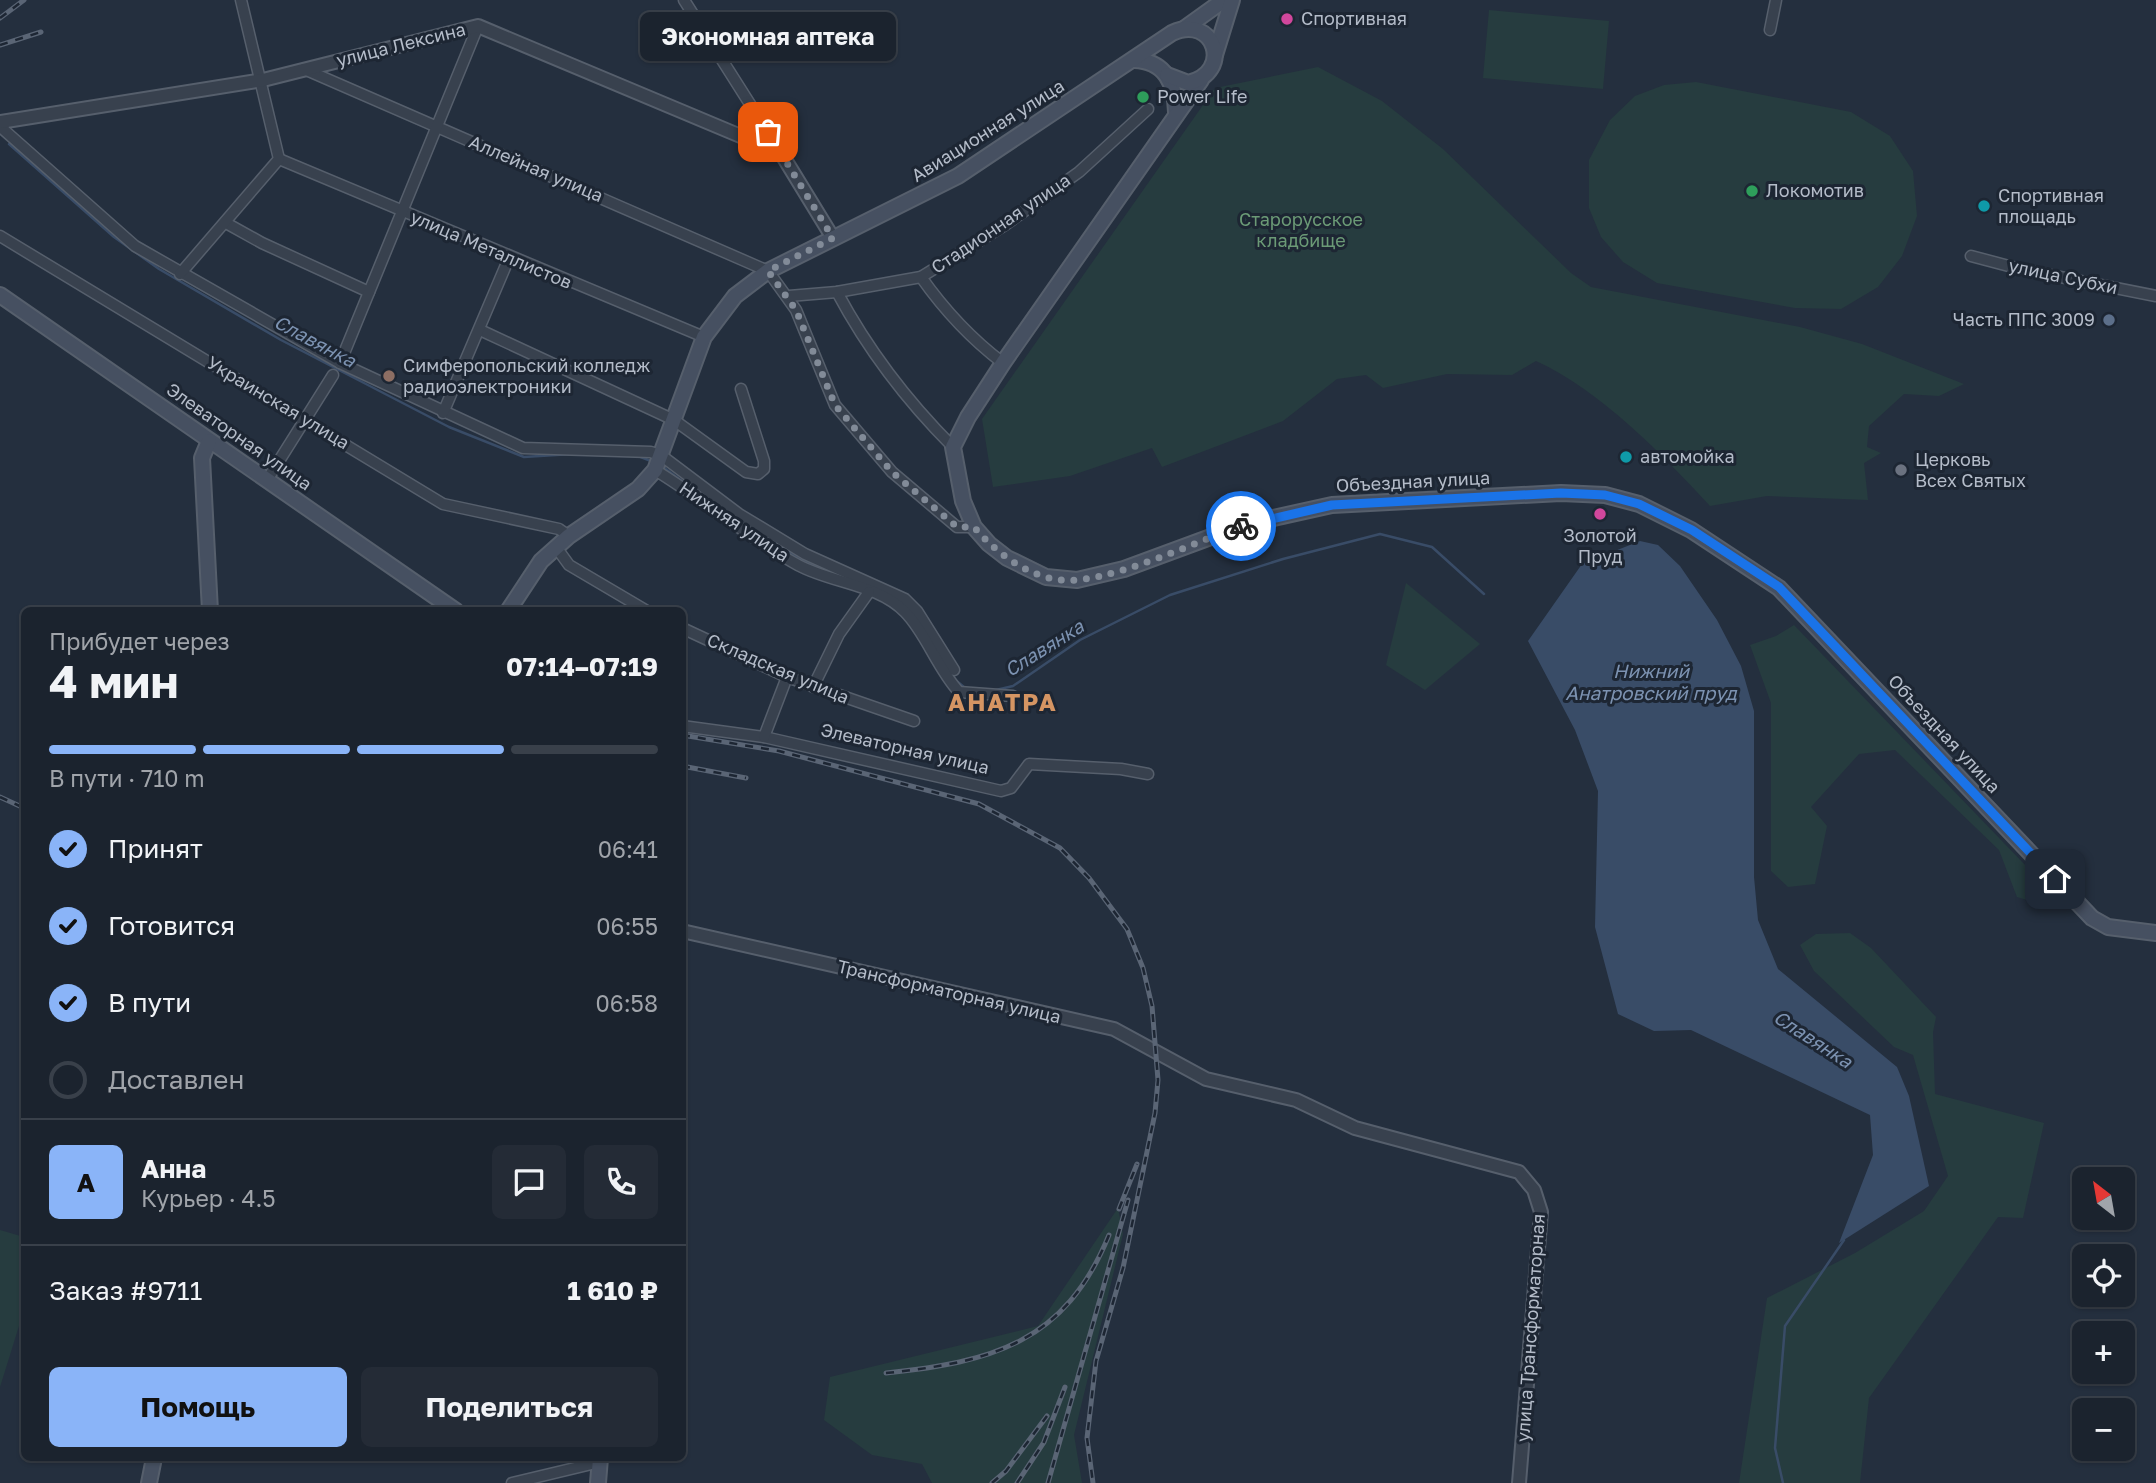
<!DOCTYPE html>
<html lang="ru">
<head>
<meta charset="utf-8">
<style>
  :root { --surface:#1b232e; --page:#242b36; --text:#f1f3f6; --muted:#a0a4aa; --line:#39404a; --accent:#8ab4f8 }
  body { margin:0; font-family:"Golos Text",sans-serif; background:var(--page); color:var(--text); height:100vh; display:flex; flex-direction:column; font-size:26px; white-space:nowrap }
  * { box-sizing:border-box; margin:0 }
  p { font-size:23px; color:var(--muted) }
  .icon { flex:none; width:38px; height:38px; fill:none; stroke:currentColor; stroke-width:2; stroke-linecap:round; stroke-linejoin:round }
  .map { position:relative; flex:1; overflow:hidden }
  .drawer { position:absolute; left:21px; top:607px; width:665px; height:854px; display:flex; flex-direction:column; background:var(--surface); border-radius:10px; box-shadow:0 2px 5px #0004,0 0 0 2px var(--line) }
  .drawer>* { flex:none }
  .needle { width:46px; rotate:329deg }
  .buttons { position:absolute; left:2072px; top:1167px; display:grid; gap:14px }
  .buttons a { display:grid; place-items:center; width:63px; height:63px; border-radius:10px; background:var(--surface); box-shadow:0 2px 5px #0004,0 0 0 2px var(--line); font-size:35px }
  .pin { position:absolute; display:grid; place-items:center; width:60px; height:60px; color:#fff; margin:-30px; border-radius:14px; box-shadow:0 4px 10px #0006 }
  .courier { position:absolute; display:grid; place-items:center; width:70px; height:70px; margin:-35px; border:5px solid #1a73e8; border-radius:50%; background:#fff; color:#222; box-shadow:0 2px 9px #0007 }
  .bubble { position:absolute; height:49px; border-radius:10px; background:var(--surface); box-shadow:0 2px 5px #0004,0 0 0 2px var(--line); font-size:23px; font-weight:700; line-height:49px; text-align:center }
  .overview em { font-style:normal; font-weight:700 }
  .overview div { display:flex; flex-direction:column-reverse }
  .overview { display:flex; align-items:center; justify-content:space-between; height:119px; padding:0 28px }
  h1 { font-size:46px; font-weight:700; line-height:52px }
  .bar { display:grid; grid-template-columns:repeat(4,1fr); gap:10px 7px; align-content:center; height:84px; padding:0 28px }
  .bar i { height:9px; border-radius:5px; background:var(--line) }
  .bar .selected { background:var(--accent) }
  .bar p { grid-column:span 4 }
  .line { display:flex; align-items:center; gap:18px; padding:0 28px; border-top:2px solid var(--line) }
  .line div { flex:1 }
  .round { display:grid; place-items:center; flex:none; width:74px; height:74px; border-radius:10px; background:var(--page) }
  ol { padding:0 28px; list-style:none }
  li { display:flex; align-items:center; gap:21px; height:77px }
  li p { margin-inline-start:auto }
  li .icon { padding:7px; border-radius:50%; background:var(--accent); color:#111; stroke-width:4 }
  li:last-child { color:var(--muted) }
  li i { width:38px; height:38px; border:4px solid var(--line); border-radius:50% }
  .cta { display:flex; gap:14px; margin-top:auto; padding:14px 28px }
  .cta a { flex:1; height:80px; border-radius:10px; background:var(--accent); color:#111; font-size:28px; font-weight:700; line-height:80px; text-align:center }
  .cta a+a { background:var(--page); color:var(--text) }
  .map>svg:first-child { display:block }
  .green { fill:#263c3f }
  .water { fill:#394c67 }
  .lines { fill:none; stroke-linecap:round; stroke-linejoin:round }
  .stream { stroke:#394c67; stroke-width:2.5 }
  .minor-casing { stroke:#565f6c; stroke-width:13 }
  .tertiary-casing { stroke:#565f6c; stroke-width:16 }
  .secondary-casing { stroke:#565f6c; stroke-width:18 }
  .minor { stroke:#38414e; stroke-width:10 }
  .tertiary { stroke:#38414e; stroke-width:12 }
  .secondary { stroke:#465061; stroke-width:14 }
  .rail-casing { stroke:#5a6575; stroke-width:5 }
  .rail { stroke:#1d2633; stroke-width:2.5; stroke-dasharray:8; stroke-linecap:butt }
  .done { stroke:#828b98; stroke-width:7; stroke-dasharray:0 12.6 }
  .route { stroke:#1a73e8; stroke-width:9 }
  .hotel-dot { fill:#d1479c; stroke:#1d2633; stroke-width:2.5 }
  .leisure-dot { fill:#2e9e5b; stroke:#1d2633; stroke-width:2.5 }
  .culture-dot { fill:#0f9aa8; stroke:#1d2633; stroke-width:2.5 }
  .service-dot { fill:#5c6f8a; stroke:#1d2633; stroke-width:2.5 }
  .education-dot { fill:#8d6e63; stroke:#1d2633; stroke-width:2.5 }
  .worship-dot { fill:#6b7280; stroke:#1d2633; stroke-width:2.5 }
  .labels { text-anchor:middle; stroke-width:6; stroke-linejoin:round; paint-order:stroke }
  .poi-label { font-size:18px; fill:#b4bcc9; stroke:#1d2633; text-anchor:start }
  .street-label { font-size:18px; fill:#b4bcc9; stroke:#1d2633 }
  .park-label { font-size:18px; fill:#6b9a76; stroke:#1d2633 }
  .water-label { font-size:19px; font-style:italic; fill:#7c92b1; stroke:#1d2633 }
  .district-label { font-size:24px; font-weight:bold; letter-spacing:2px; fill:#d59563; stroke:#1d2633 }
</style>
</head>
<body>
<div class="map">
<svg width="2156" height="1483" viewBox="0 0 2156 1483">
  <rect width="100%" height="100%" fill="#242f3e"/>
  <g class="green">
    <polygon points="1489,10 1609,21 1603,89 1483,78"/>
    <path d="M1318 67 1382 101 1443 149 1571 273 1591 287 1800 327 1862 344 1964 384 1939 396 1904 394 1869 426 1867 447 1881 453 1864 463 1868 500 1767 496 1710 506C1663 455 1600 390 1536 361L1512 375 1447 374 1383 388 1366 375 1337 379 1283 421 1162 467 1152 448 1070 476 993 487 982 419 1215 88Z"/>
    <polygon points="1696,82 1851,112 1890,136 1913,171 1917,216 1902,256 1878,287 1841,309 1795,308 1657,283 1623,262 1601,237 1589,208 1589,160 1610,120 1635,96 1664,85"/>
    <polygon points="1406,583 1480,644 1425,690 1386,665"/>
    <polygon points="1794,625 2054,895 2055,895 2040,904 2017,897 1999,850 1895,750 1859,754 1811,807 1827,826 1815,884 1788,887 1771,871 1771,703 1750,645 1776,636"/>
    <polygon points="1850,933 1871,948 1936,1017 1933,1032 1935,1094 2044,1123 2023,1218 1998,1217 1869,1398 1860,1483 1739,1483 1767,1298 1855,1253 1924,1211 1948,1176 1913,1055 1894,1047 1814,971 1800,945 1816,934"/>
    <polygon points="1118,1208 1123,1234 1074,1435 1082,1483 932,1483 922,1464 872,1455 824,1420 830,1377 1038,1326"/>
    <polygon points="0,1230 24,1237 24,1310 0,1387"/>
  </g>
  <polygon class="water" points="1640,541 1658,545 1680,566 1717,620 1741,666 1754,711 1754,877 1758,920 1778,969 1897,1067 1909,1096 1929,1186 1839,1243 1873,1155 1870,1115 1691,1030 1654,1031 1618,1014 1595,927 1598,791 1575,730 1528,641 1582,564"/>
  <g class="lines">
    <g class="stream">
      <polyline points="9,144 114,237 159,269 281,340 449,427 524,457 572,454"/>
      <polyline points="638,456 651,461"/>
      <polyline points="663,467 716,506"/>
      <polyline points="730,516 803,561 838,574"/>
      <polyline points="952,677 965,688"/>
      <polyline points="996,690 1013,686 1080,640 1170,595 1283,559 1380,534 1432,547 1484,594"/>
      <polyline points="1783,1483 1775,1448 1785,1326 1844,1240"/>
    </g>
    <g class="minor-casing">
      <g id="minor">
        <polyline points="684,0 781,153"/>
        <polyline points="1770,30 1776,0"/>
        <polyline points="304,69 768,271 796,310 835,405 892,472 957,527 974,527"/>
        <polyline points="3,121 4,130 135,246 340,363 523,448 651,452 662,456 739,514 805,554 905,599 917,611 954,670"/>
        <polyline points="279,159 704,337"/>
        <polyline points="226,223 262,243 369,292"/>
        <polyline points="0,236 443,504 559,529 569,536"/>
        <polyline points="1971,256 2020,269 2156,296"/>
        <polyline points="180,274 279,159 241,0"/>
        <path d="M921 277C945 311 970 338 1003 363"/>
        <path d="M837 292C868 350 907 401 953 447"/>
        <polyline points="789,296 837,292 921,277 1005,225 1079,172 1148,109"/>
        <polyline points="480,330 674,420 746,472 758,474 764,469 764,461 741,389"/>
        <polyline points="340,363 478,26"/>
        <polyline points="443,413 509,258"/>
        <path d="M655 470C704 500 747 537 798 565 831 583 878 584 905 612 926 633 937 668 959 692L1013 696"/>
        <polyline points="267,480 333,375"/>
        <polyline points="556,547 569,565 647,611"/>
        <polyline points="682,628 787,677 914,721"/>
        <polyline points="813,687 839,634 869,592"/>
        <polyline points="682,726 764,737 1001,791 1011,788 1029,764 1121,769 1148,774"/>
        <polyline points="764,737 787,677"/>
        <polyline points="512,1483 600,1462"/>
      </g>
    </g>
    <g class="tertiary-casing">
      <g id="tertiary">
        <polyline points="0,122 263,80 478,26 781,153 833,238"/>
        <polyline points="682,931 1114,1029 1206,1079 1296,1100 1355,1128 1519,1172 1534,1190 1541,1212 1519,1483"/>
      </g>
    </g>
    <g class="secondary-casing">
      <g id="secondary">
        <polyline points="1185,28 1224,0"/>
        <polyline points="1215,55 1232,0"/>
        <path d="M1134 60C1166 61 1175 84 1176 112"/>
        <polyline points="1201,80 1003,363 968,417 953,447 963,501 974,527 989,544 1007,558 1046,577 1077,580 1124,569 1246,524 1332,505 1561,493 1605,495 1639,504 1691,530 1779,588 2092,918 2108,927 2156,933"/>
        <polyline points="0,295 456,611"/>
        <polyline points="209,441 202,458 210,611"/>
        <path d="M508 611 541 561 569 536 638 489 655 470 704 337 735 296 768 271 958 176 1172 33C1215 13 1234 73 1188 83L1167 75"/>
        <polyline points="149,1483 154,1458"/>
        <polyline points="598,1483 600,1458"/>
      </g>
    </g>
    <use href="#minor" class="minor"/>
    <use href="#tertiary" class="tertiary"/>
    <use href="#secondary" class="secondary"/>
    <g class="rail-casing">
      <g id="rail">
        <polyline points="0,18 24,0"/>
        <polyline points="0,45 41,32"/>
        <polyline points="682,735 779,751 979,804 1060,848 1089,878 1127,929 1143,968 1152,1006 1158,1080 1155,1113 1123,1268 1096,1361 1087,1438 1093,1483"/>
        <polyline points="682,766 746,778"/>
        <polyline points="0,797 24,808"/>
        <polyline points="1119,1209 1137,1164"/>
        <path d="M886 1373C992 1362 1065 1343 1109 1235"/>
        <polyline points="992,1483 1006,1471 1047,1416"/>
        <polyline points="1017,1483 1044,1442 1065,1387"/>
        <polyline points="1048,1483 1128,1200"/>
      </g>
    </g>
    <use href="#rail" class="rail"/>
  </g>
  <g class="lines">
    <path class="done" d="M768 132 833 238 768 271 796 310 835 405 892 472 957 527H974C995 552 1027 576 1060 580 1106 585 1195 542 1241 526"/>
    <polyline class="route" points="1241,526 1332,505 1561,493 1605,495 1639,504 1692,530 1779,587 2055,879"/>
  </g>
  <g class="hotel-dot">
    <circle cx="1287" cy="19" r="7"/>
    <circle cx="1600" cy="514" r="7"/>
  </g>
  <g class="leisure-dot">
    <circle cx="1143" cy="97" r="7"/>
    <circle cx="1752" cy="191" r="7"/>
  </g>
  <g class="culture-dot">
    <circle cx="1984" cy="206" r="7"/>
    <circle cx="1626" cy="457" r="7"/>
  </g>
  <circle class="service-dot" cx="2109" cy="320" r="7"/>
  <circle class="education-dot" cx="389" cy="376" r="7"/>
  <circle class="worship-dot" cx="1901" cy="470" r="7"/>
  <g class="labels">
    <g class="poi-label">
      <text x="1301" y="25">Спортивная</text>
      <text x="1157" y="103">Power Life</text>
      <text x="1766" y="197">Локомотив</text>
      <text x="1998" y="202">Спортивная<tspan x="1998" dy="21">площадь</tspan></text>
      <text x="2095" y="326" text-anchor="end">Часть ППС 3009</text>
      <text x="403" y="372">Симферопольский колледж<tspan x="403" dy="21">радиоэлектроники</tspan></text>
      <text x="1640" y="463">автомойка</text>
      <text x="1915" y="466">Церковь<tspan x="1915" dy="21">Всех Святых</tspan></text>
      <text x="1600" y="542" text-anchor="middle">Золотой<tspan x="1600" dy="21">Пруд</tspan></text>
    </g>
    <g class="street-label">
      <text transform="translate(401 45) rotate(-14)" y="6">улица Лексина</text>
      <text transform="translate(988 131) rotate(-32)" y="6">Авиационная улица</text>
      <text transform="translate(536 169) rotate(23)" y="6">Аллейная улица</text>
      <text transform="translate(1001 224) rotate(-34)" y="6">Стадионная улица</text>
      <text transform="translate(491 250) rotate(23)" y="6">улица Металлистов</text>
      <text transform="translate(2063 277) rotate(12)" y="6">улица Субхи</text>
      <text transform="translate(278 403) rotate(31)" y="6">Украинская улица</text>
      <text transform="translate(239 437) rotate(35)" y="6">Элеваторная улица</text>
      <text transform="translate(1413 482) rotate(-3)" y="6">Объездная улица</text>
      <text transform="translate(734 522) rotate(34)" y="6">Нижняя улица</text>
      <text transform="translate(778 669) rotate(23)" y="6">Складская улица</text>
      <text transform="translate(1944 734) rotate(47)" y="6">Объездная улица</text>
      <text transform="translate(905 749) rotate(13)" y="6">Элеваторная улица</text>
      <text transform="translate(949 992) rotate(13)" y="6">Трансформаторная улица</text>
      <text transform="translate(1531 1328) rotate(-86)" y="6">улица Трансформаторная</text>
    </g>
    <g class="park-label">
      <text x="1301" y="226">Старорусское<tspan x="1301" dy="21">кладбище</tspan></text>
    </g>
    <g class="water-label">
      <text transform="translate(315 341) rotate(28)" y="7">Славянка</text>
      <text transform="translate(1044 648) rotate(-32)" y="7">Славянка</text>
      <text x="1651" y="678">Нижний<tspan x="1651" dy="22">Анатровский пруд</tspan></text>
      <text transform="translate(1813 1039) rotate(33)" y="7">Славянка</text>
    </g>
    <g class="district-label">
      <text x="1003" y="711">АНАТРА</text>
    </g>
  </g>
</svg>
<div class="buttons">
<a><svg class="needle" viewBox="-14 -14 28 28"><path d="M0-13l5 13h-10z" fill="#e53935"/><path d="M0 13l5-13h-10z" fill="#a0a4aa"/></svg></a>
<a><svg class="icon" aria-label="locate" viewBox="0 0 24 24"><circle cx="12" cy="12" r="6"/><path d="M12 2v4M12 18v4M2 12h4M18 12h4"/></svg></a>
<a>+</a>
<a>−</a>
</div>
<div class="pin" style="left:768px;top:132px;background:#ea580c"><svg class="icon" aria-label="bag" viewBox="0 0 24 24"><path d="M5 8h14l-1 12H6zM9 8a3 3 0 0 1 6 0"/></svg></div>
<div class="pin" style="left:2055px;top:879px;background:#1f2937"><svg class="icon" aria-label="home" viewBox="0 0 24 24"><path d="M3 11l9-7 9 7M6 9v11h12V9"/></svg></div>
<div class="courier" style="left:1241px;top:526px"><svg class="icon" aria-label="bike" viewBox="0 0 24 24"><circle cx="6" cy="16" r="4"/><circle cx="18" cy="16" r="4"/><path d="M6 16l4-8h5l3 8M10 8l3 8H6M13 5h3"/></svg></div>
<div class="bubble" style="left:640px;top:12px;width:256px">Экономная аптека</div>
<section class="drawer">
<div class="overview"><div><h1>4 мин</h1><p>Прибудет через</p></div><em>07:14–07:19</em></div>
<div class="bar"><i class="selected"></i><i class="selected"></i><i class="selected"></i><i></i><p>В пути · 710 m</p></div>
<ol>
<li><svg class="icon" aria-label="check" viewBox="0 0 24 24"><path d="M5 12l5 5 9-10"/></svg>Принят<p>06:41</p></li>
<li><svg class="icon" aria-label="check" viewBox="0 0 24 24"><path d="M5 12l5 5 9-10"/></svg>Готовится<p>06:55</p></li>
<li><svg class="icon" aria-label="check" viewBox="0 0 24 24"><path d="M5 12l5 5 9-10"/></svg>В пути<p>06:58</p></li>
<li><i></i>Доставлен</li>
</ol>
<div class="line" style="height:126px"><b class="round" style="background:var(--accent);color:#111">А</b><div><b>Анна</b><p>Курьер · 4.5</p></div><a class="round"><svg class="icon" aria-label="chat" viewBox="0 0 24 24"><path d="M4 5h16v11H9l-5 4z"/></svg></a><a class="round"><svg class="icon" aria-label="phone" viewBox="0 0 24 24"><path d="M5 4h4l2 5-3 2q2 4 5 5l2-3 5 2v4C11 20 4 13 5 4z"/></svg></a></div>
<div class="line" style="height:91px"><div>Заказ #9711</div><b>1 610 ₽</b></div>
<div class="cta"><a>Помощь</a><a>Поделиться</a></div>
</section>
</div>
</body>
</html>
